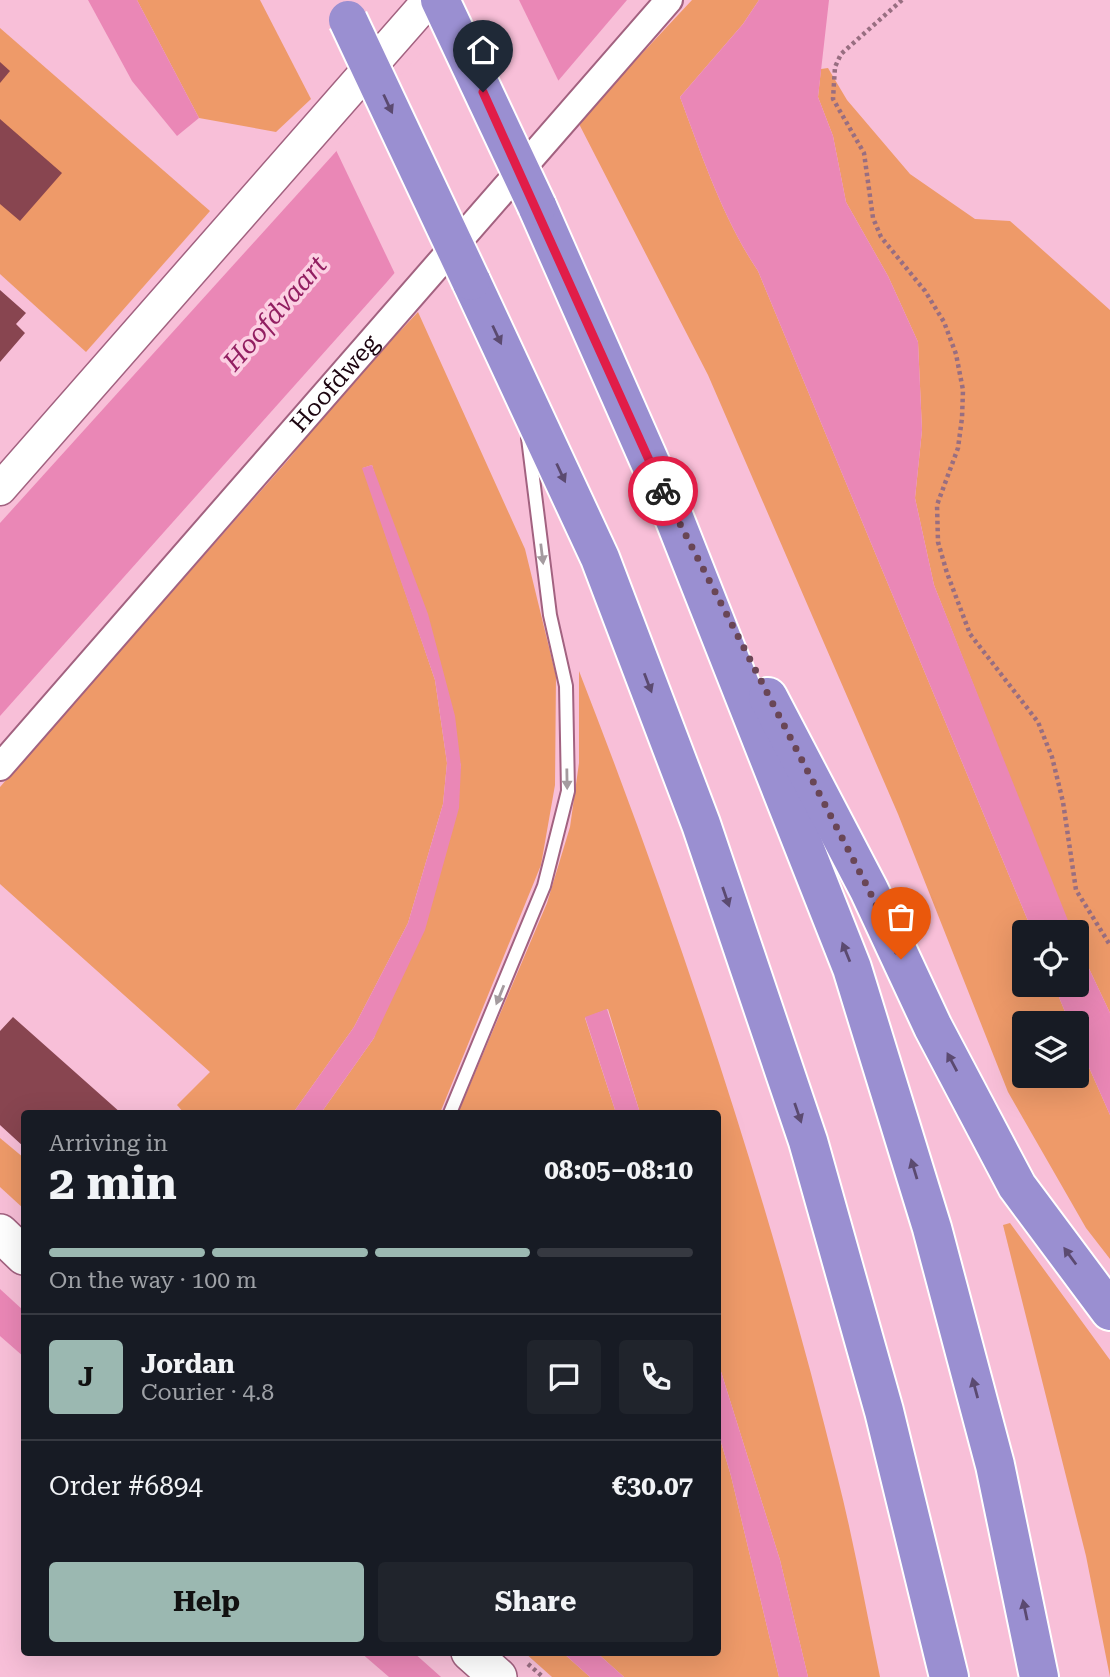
<!DOCTYPE html>
<html lang="en">
<head>
<meta charset="utf-8">
<style>
  :root { --surface:#171b24; --page:#20242c; --text:#f1f3f6; --muted:#9ea1a6; --line:#363941; --accent:#9bb8b1 }
  body { margin:0; font-family:"Roboto Serif",serif; background:var(--page); color:var(--text); height:100vh; display:flex; flex-direction:column; font-size:26px; white-space:nowrap }
  * { box-sizing:border-box; margin:0 }
  p { font-size:23px; color:var(--muted) }
  .icon { flex:none; width:38px; height:38px; fill:none; stroke:currentColor; stroke-width:2; stroke-linecap:round; stroke-linejoin:round }
  .map { position:relative; flex:1; overflow:hidden }
  .details { position:absolute; left:21px; top:1110px; width:700px; height:546px; display:flex; flex-direction:column; background:var(--surface); border-radius:7px; box-shadow:0 7px 28px #0002 }
  .details>* { flex:none }
  .buttons { position:absolute; left:1012px; top:920px; display:grid; gap:14px }
  .buttons a { display:grid; place-items:center; width:77px; height:77px; border-radius:7px; background:var(--surface); box-shadow:0 7px 28px #0002; font-size:35px }
  .pin { position:absolute; display:grid; place-items:center; width:60px; height:60px; color:#fff; margin:-72px -30px; border-radius:50% 50% 50% 0; rotate:-45deg; box-shadow:0 0 7px #0007 }
  .pin .icon { rotate:45deg }
  .courier { position:absolute; display:grid; place-items:center; width:70px; height:70px; margin:-35px; border:5px solid #e11d48; border-radius:50%; background:#fff; color:#222; box-shadow:0 2px 9px #0007 }
  .summary em { font-style:normal; font-weight:700 }
  .summary div { display:flex; flex-direction:column-reverse }
  .summary { display:flex; align-items:center; justify-content:space-between; height:119px; padding:0 28px }
  h1 { font-size:46px; font-weight:700; line-height:52px }
  .bar { display:grid; grid-template-columns:repeat(4,1fr); gap:10px 7px; align-content:center; height:84px; padding:0 28px }
  .bar i { height:9px; border-radius:5px; background:var(--line) }
  .bar .active { background:var(--accent) }
  .bar p { grid-column:span 4 }
  .line { display:flex; align-items:center; gap:18px; padding:0 28px; border-top:2px solid var(--line) }
  .line div { flex:1 }
  .round { display:grid; place-items:center; flex:none; width:74px; height:74px; border-radius:7px; background:var(--page) }
  .primary-button { display:flex; gap:14px; margin-top:auto; padding:14px 28px }
  .primary-button a { flex:1; height:80px; border-radius:7px; background:var(--accent); color:#111; font-size:28px; font-weight:700; line-height:80px; text-align:center }
  .primary-button a+a { background:var(--page); color:var(--text) }
  .map>svg:first-child { display:block }
  .green { fill:#ee9a69 }
  .water { fill:#ea87b6 }
  .pier { fill:#f8bfd8 }
  .building { fill:#884550 }
  .lines { fill:none; stroke-linecap:round; stroke-linejoin:round }
  .service-casing { stroke:#a26280; stroke-width:16 }
  .minor-casing { stroke:#a26280; stroke-width:30 }
  .tertiary-casing { stroke:#a26280; stroke-width:35 }
  .secondary-casing { stroke:#a26280; stroke-width:40 }
  .motorway-casing { stroke:#fff; stroke-width:42 }
  .path { stroke:#986e81; stroke-width:4.5; stroke-dasharray:3.5 3.5; stroke-linecap:butt }
  .service { stroke:#fff; stroke-width:12 }
  .minor { stroke:#fff; stroke-width:26 }
  .tertiary { stroke:#fff; stroke-width:32 }
  .secondary { stroke:#fff; stroke-width:37 }
  .motorway { stroke:#9a8fd1; stroke-width:38 }
  .motorway-bridge-casing { stroke:#fff; stroke-width:42; stroke-linecap:butt }
  .motorway-bridge { stroke:#9a8fd1; stroke-width:38 }
  .oneway { fill:#5b4a70 }
  .oneway2 { fill:#a49b9f }
  .done { stroke:#694656; stroke-width:7; stroke-dasharray:0 12.6 }
  .route { stroke:#e11d48; stroke-width:9 }
  .labels { text-anchor:middle; stroke-width:7; stroke-linejoin:round; paint-order:stroke }
  .street-label { font-size:24px; fill:#1c0510; stroke:#fcd0e3 }
  .water-label { font-size:26px; font-style:italic; fill:#921f61; stroke:#fcd0e3 }
</style>
</head>
<body>
<div class="map">
<svg width="1110" height="1677" viewBox="0 0 1110 1677">
  <rect width="100%" height="100%" fill="#f8bfd8"/>
  <g class="green">
    <polygon points="137,0 260,0 311,99 276,132 199,118"/>
    <path d="M692 0H759L743 24 680 97C702 156 723 219 758 271L1033 933H1024V985H1054L1070 1024H1024V1076H1076V1038L1110 1115V1259L1086 1228 1008 1092 898 814 708 375 578 122Z"/>
    <polygon points="0,28 210,211 86,352 0,274"/>
    <polygon points="828,68 847,100 910,174 975,219 1010,221 1110,310 1110,1013 1076,941 1076,933 1073,933 1061,907 934,585 915,498 922,430 918,342 888,276 846,202 833,136 818,97 821,69"/>
    <polygon points="418,312 525,549 556,676 555,785 541,865 440,1113 321,1113 374,1038 461,766 372,465 363,468 435,680 447,763 443,804 408,923 354,1027 293,1113 184,1113 177,1105 210,1072 0,884 0,787 289,459 341,394"/>
    <path d="M579 671C681 933 770 1203 837 1475 854 1542 866 1610 880 1677H808L780 1560 718 1362V1113H640L608 1009 585 1018 616 1113H458L547 903 570 827 579 763Z"/>
    <polygon points="0,1138 24,1158 24,1209 0,1187"/>
    <polygon points="1010,1223 1110,1360 1110,1677 1086,1556 1003,1225"/>
    <polygon points="718,1432 731,1476 779,1677 624,1677 596,1652 718,1652"/>
    <polygon points="524,1652 562,1652 590,1677 552,1677"/>
  </g>
  <g class="water">
    <polygon points="88,0 137,0 199,118 177,136 132,81"/>
    <polygon points="473,0 627,0 386,283 0,716 0,523"/>
    <path d="M759 0H829L818 97 833 136 846 202 888 276 918 342 922 430 915 498 934 585 1073 933H1033L758 271C723 219 702 156 680 97L743 24Z"/>
    <polygon points="372,465 428,614 455,716 461,766 459,808 425,930 374,1038 321,1113 293,1113 354,1027 408,923 443,804 447,763 435,680 362,468"/>
    <polygon points="1076,941 1110,1013 1110,1115 1076,1038 1076,1024 1070,1024 1054,985 1076,985"/>
    <polygon points="607,1009 640,1113 616,1113 585,1017"/>
    <polygon points="0,1289 24,1311 24,1357 0,1336"/>
    <polygon points="718,1362 780,1560 808,1677 779,1677 731,1476 718,1432"/>
    <polygon points="360,1652 413,1652 441,1677 389,1677"/>
    <polygon points="562,1652 596,1652 624,1677 590,1677"/>
  </g>
  <polygon class="pier" points="468,0 519,0 560,84 396,276 335,148"/>
  <g class="building">
    <polygon points="0,62 10,71 0,83"/>
    <polygon points="0,119 62,173 20,221 0,204"/>
    <polygon points="0,290 26,313 16,324 25,333 0,362"/>
    <polygon points="13,1017 121,1113 24,1113 24,1147 0,1125 0,1031"/>
  </g>
  <g class="lines">
    <g class="service-casing">
      <polyline id="service" points="450,1113 544,886 568,791 566,686 550,615 528,438"/>
    </g>
    <g class="minor-casing">
      <g id="minor">
        <path id="s1" d="M0 767 669 0"/>
      </g>
    </g>
    <g class="tertiary-casing">
      <polyline id="tertiary" points="0,489 429,0"/>
    </g>
    <g class="secondary-casing">
      <g id="secondary">
        <polyline points="0,1233 24,1256"/>
        <polyline points="470,1652 498,1677"/>
      </g>
    </g>
    <g class="motorway-casing">
      <g id="motorway">
        <polyline points="537,206 671,510 852,968 932,1228 995,1465 1039,1677"/>
        <polyline points="471,281 600,558 701,824 808,1141 884,1411 949,1677"/>
        <polyline points="768,697 869,890 933,1027 1017,1186 1110,1311"/>
      </g>
    </g>
    <g class="path">
      <polyline points="902,0 841,54 835,67 833,99 864,153 873,218 881,237 925,291 944,322 956,354 963,390 962,418 958,448 937,505 938,542 947,573 970,634 1038,722 1052,757 1063,802 1076,890 1110,945"/>
      <polyline points="528,1664 543,1677"/>
    </g>
    <use href="#service" class="service"/>
    <use href="#minor" class="minor"/>
    <use href="#tertiary" class="tertiary"/>
    <use href="#secondary" class="secondary"/>
    <use href="#motorway" class="motorway"/>
    <g class="motorway-bridge-casing">
      <g id="motorway-bridge">
        <polyline points="440,0 537,206"/>
        <polyline points="348,20 471,281"/>
      </g>
    </g>
    <use href="#motorway-bridge" class="motorway-bridge"/>
  </g>
  <defs><path id="oneway-solid" d="M-6-.8H1V-3.2L6.5 0L1 3.2V.8H-6Z" transform="scale(1.75)"/></defs>
  <g class="oneway">
    <use href="#oneway-solid" transform="translate(388 104) rotate(65)"/>
    <use href="#oneway-solid" transform="translate(497 335) rotate(65)"/>
    <use href="#oneway-solid" transform="translate(561 473) rotate(65)"/>
    <use href="#oneway-solid" transform="translate(648 683) rotate(69)"/>
    <use href="#oneway-solid" transform="translate(726 897) rotate(71)"/>
    <use href="#oneway-solid" transform="translate(846 952) rotate(-112)"/>
    <use href="#oneway-solid" transform="translate(952 1062) rotate(-118)"/>
    <use href="#oneway-solid" transform="translate(798 1113) rotate(71)"/>
    <use href="#oneway-solid" transform="translate(914 1169) rotate(-107)"/>
    <use href="#oneway-solid" transform="translate(1070 1256) rotate(-126)"/>
    <use href="#oneway-solid" transform="translate(975 1388) rotate(-105)"/>
    <use href="#oneway-solid" transform="translate(1025 1610) rotate(-102)"/>
  </g>
  <g class="oneway2">
    <use href="#oneway-solid" transform="translate(542 554) rotate(83)"/>
    <use href="#oneway-solid" transform="translate(567 779) rotate(89)"/>
    <use href="#oneway-solid" transform="translate(500 995) rotate(112)"/>
  </g>
  <g class="lines">
    <polyline class="done" points="663,491 869,890 901,959"/>
    <polyline class="route" points="483,92 663,491"/>
  </g>
  <g class="labels">
    <g class="street-label">
      <text dy="8" stroke="none"><textPath href="#s1" startOffset="509">Hoofdweg</textPath></text>
    </g>
    <g class="water-label">
      <text transform="translate(275 313) rotate(-49)" y="9">Hoofdvaart</text>
    </g>
  </g>
</svg>
<div class="buttons">
<a><svg class="icon" aria-label="locate" viewBox="0 0 24 24"><circle cx="12" cy="12" r="6"/><path d="M12 2v4M12 18v4M2 12h4M18 12h4"/></svg></a>
<a><svg class="icon" aria-label="layers" viewBox="0 0 24 24"><path d="M12 4l9 5-9 5-9-5zM3 14l9 5 9-5"/></svg></a>
</div>
<div class="pin" style="left:901px;top:959px;background:#ea580c"><svg class="icon" aria-label="bag" viewBox="0 0 24 24"><path d="M5 8h14l-1 12H6zM9 8a3 3 0 0 1 6 0"/></svg></div>
<div class="pin" style="left:483px;top:92px;background:#1f2937"><svg class="icon" aria-label="home" viewBox="0 0 24 24"><path d="M3 11l9-7 9 7M6 9v11h12V9"/></svg></div>
<div class="courier" style="left:663px;top:491px"><svg class="icon" aria-label="bike" viewBox="0 0 24 24"><circle cx="6" cy="16" r="4"/><circle cx="18" cy="16" r="4"/><path d="M6 16l4-8h5l3 8M10 8l3 8H6M13 5h3"/></svg></div>
<section class="details">
<div class="summary"><div><h1>2 min</h1><p>Arriving in</p></div><em>08:05–08:10</em></div>
<div class="bar"><i class="active"></i><i class="active"></i><i class="active"></i><i></i><p>On the way · 100 m</p></div>
<div class="line" style="height:126px"><b class="round" style="background:var(--accent);color:#111">J</b><div><b>Jordan</b><p>Courier · 4.8</p></div><a class="round"><svg class="icon" aria-label="chat" viewBox="0 0 24 24"><path d="M4 5h16v11H9l-5 4z"/></svg></a><a class="round"><svg class="icon" aria-label="phone" viewBox="0 0 24 24"><path d="M5 4h4l2 5-3 2q2 4 5 5l2-3 5 2v4C11 20 4 13 5 4z"/></svg></a></div>
<div class="line" style="height:91px"><div>Order #6894</div><b>€30.07</b></div>
<div class="primary-button"><a>Help</a><a>Share</a></div>
</section>
</div>
</body>
</html>
